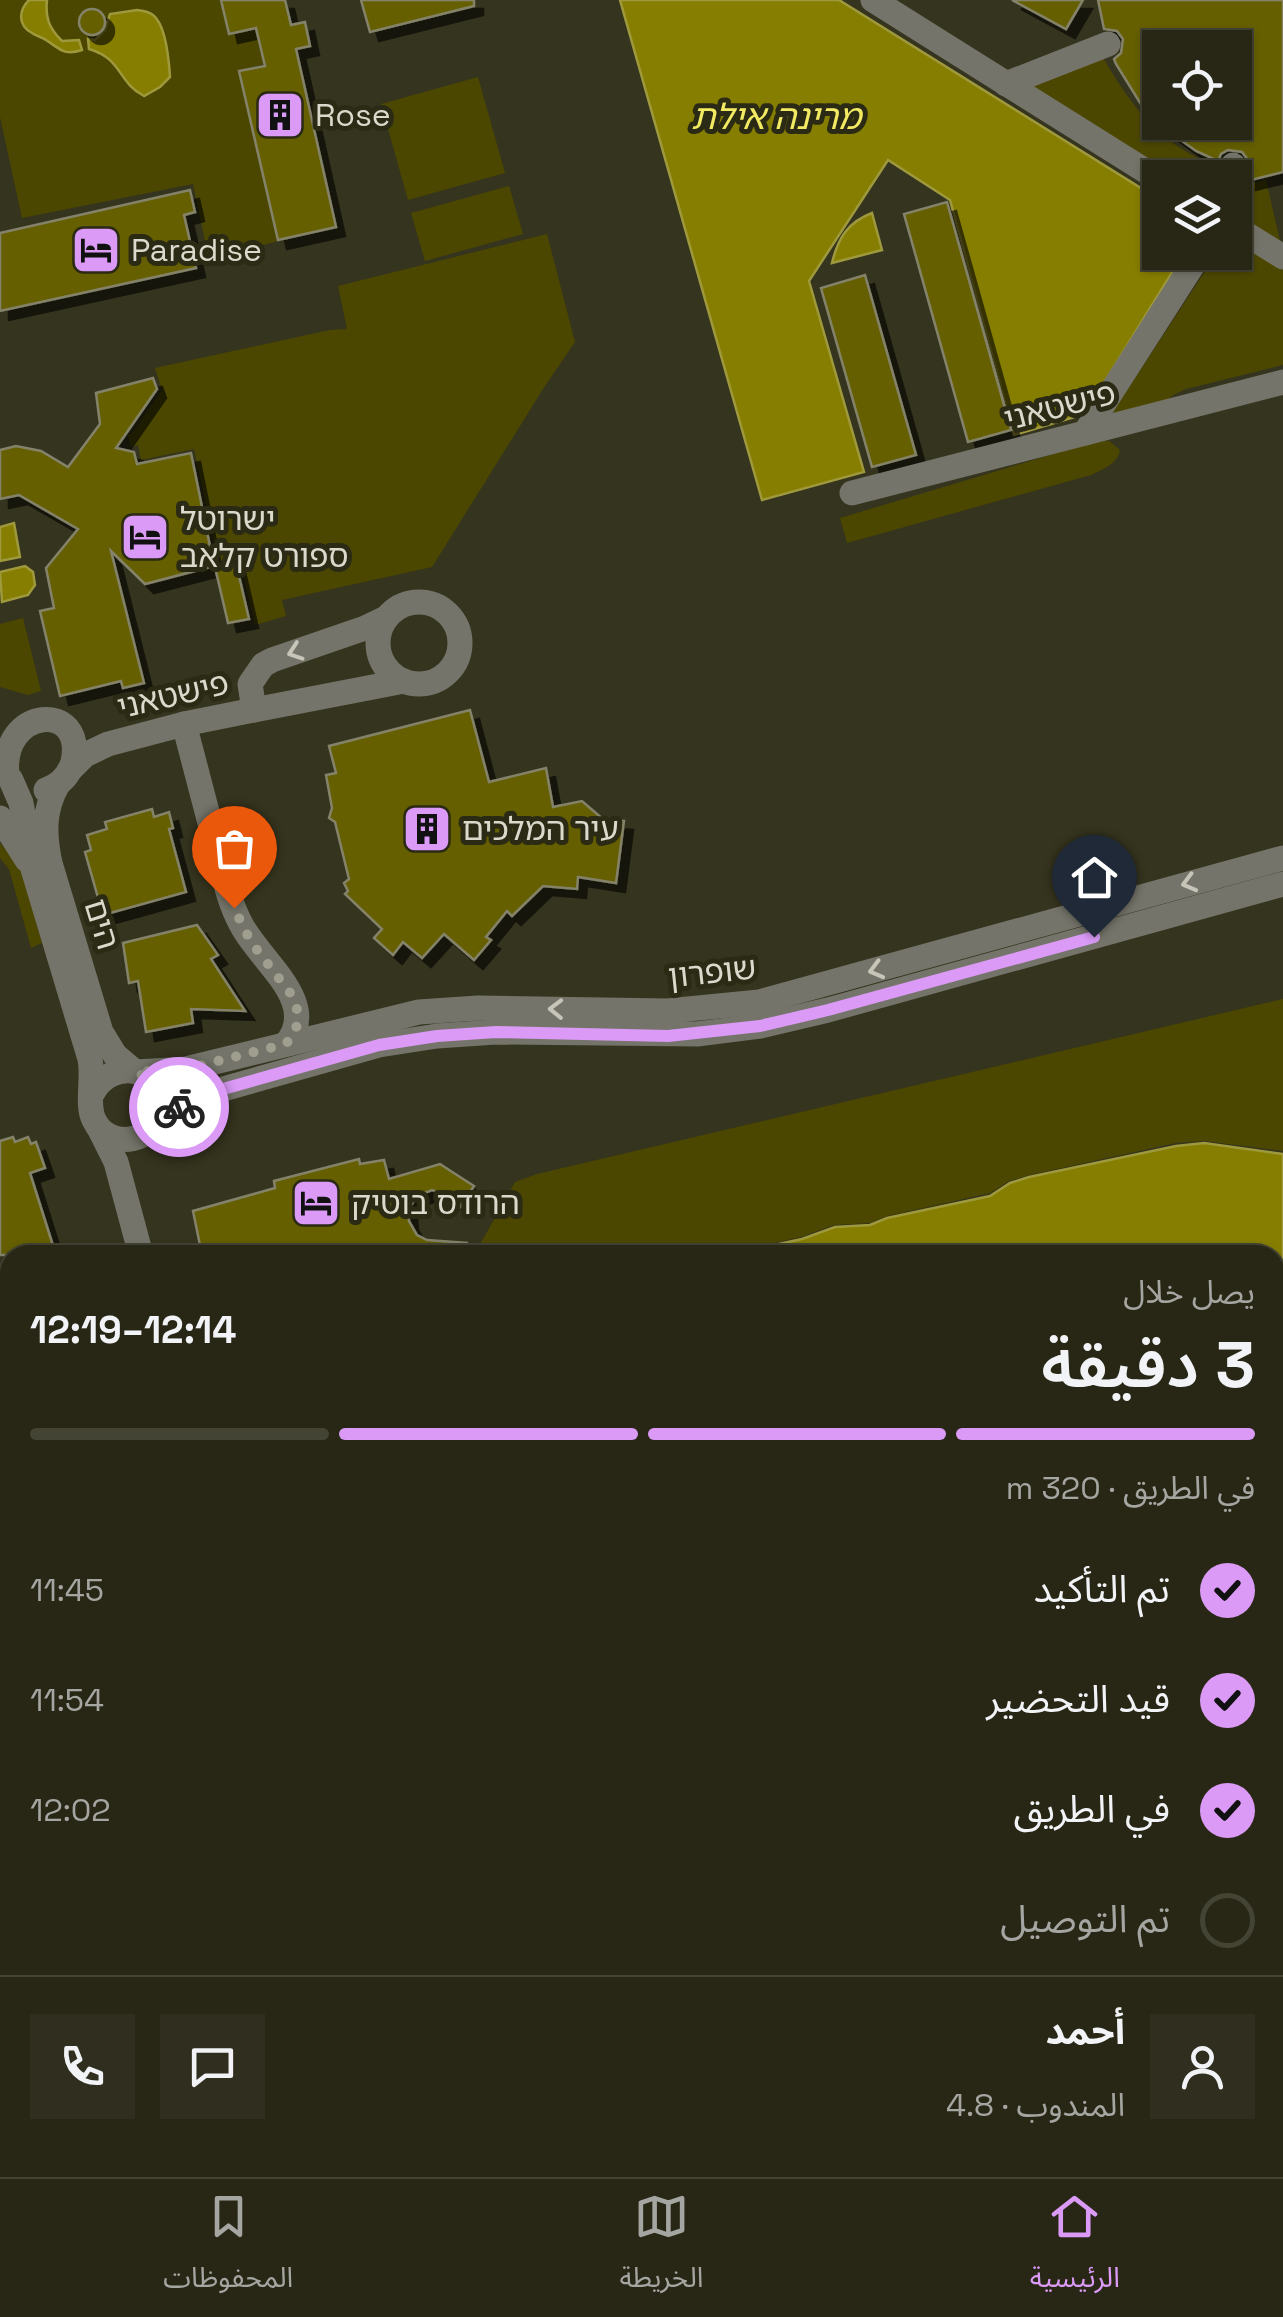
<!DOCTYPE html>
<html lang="ar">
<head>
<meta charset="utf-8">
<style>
  :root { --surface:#282716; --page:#302f1f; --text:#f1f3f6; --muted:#a5a5a1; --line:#444435; --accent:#da9af6 }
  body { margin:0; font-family:"Space Grotesk","Noto Sans Arabic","Noto Sans Hebrew",sans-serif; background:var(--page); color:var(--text); direction:rtl; height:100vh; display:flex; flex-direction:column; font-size:38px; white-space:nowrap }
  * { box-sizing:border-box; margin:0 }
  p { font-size:32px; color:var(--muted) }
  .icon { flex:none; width:55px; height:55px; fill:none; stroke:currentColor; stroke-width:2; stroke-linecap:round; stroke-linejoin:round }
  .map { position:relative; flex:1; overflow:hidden; direction:ltr }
  .details { position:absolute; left:0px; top:1245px; width:1285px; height:932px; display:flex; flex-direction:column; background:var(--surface); border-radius:30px 30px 0 0; box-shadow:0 2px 8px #0004,0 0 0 2px var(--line); direction:rtl }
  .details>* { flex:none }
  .buttons { position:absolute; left:1142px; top:30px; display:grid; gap:20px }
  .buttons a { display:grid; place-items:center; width:110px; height:110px; border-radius:0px; background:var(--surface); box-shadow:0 2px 8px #0004,0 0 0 2px var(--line); font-size:50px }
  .pin { position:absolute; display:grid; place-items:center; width:85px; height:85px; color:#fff; margin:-102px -42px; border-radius:50% 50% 50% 0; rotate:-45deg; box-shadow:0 0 10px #0007 }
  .pin .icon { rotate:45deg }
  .courier { position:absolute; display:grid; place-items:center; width:100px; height:100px; margin:-50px; border:8px solid #da9af6; border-radius:50%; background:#fff; color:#222; box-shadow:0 2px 12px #0007 }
  .summary em { font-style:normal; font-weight:600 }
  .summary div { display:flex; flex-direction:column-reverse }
  .summary { display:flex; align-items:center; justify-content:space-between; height:170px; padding:0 30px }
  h1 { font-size:65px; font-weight:600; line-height:75px }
  .bar { display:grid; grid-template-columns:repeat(4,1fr); gap:15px 10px; align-content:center; height:120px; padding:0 30px }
  .bar i { height:12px; border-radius:8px; background:var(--line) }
  .bar .on { background:var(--accent) }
  .bar p { grid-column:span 4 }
  .line { display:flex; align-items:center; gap:25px; padding:0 30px; border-top:2px solid var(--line) }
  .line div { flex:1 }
  .round { display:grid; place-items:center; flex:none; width:105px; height:105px; border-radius:0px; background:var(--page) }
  ol { padding:0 30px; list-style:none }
  li { display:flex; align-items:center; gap:30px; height:110px }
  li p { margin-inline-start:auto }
  li .icon { padding:10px; border-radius:50%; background:var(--accent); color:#111; stroke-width:4 }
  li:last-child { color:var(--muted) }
  li i { width:55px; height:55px; border:5px solid var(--line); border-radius:50% }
  .tabs { display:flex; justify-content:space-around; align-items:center; height:140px; border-top:2px solid var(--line); background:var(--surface); font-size:28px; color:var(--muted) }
  .tabs a { display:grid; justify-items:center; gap:5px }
  .tabs .on { color:var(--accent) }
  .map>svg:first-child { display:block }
  .green { fill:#4c4700 }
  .water { fill:#867e00; stroke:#9f993d; stroke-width:2.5 }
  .building { fill:#655f03; stroke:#84836a; stroke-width:2.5; fill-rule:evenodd; filter:url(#shadow) }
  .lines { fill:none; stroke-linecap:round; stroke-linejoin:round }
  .minor { stroke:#75746a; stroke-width:25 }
  .oneway { stroke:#c6c5b8 }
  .done { stroke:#a09f8f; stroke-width:10; stroke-dasharray:0 18 }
  .route { stroke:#da9af6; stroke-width:12 }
  .labels { text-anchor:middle; stroke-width:10; stroke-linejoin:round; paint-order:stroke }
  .poi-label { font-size:32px; fill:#dad9cc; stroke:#2b2a14; text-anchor:start }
  .street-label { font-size:32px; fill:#dad9cc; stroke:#2b2a14 }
  .water-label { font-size:35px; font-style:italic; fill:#f3ea63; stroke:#2b2a14 }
</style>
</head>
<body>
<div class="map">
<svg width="1283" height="2177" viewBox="0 0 1283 2177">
  <defs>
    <filter id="shadow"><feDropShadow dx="9" dy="9" stdDeviation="0" flood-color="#0009"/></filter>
  </defs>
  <rect width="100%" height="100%" fill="#35341e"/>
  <g class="green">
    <polygon points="0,0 220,0 228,35 260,29 261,35 257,36 261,54 266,54 268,63 238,71 278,241 209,260 193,184 22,218 0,117"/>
    <path d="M1101 54C1136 115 1167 153 1236 172L1239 187 1266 180 1283 254V365L1186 389 1173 395 1154 412 1109 418 1217 253 1235 252V178L1177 177 1023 84Z"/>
    <polygon points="478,77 505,173 408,200 381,104"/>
    <polygon points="509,186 523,234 425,261 411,213"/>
    <polygon points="547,234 575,342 543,389 432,567 282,600 286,616 255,625 239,556 218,562 194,449 141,460 138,445 131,447 128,435 132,433 162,390 155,368 330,330 347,329 338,286"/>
    <path d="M1097 441H1109L1120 450C1118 464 1103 469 1091 475L847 543 840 518Z"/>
    <polygon points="23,618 41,691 28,695 0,687 0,624"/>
    <polygon points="0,843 17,864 23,876 42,943 31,948 9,869 0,858"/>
    <polygon points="1283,999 1283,1151 1204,1141 1176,1143 1029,1175 1009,1181 990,1193 887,1216 870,1223 834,1225 801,1237 721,1255 474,1255 515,1182 537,1174"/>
    <polygon points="1283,2021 1283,2134 1275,2139 1275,2026"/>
    <polygon points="803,2168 1227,2168 1211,2177 808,2177"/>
  </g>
  <g class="water">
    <path d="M29 0H47C45 18 49 28 62 41L79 40 82 50C64 56 60 49 46 40 42 37 36 36 32 33 17 25 19 10 29 0Z"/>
    <polygon points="620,0 839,0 1160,200 1160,252 1184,253 1085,414 1014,435 950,200 888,160 809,281 864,472 762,500"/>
    <path d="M137 10C142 11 148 11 153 15 166 25 169 61 170 77L160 87 144 96C117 82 123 59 89 49L88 39 95 40 105 30 110 14Z"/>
    <path d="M872 213 882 250 832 263C838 238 848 222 872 213Z"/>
    <polygon points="14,523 20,557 0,561 0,527"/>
    <polygon points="25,566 33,572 35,585 28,595 2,602 0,572"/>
    <polygon points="1204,1143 1283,1154 1283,2018 1275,2023 1275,1255 728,1255 802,1239 835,1227 870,1225 887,1218 990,1196 1010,1183 1029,1177 1176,1146"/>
    <polygon points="10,1612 10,1698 0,1701 0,1615"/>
  </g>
  <g class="building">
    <polygon points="221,0 285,0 291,25 305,22 310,46 296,49 336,227 278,240 239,71 265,66 256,28 229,34"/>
    <polygon points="361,0 474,0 474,6 370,32"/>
    <polygon points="1012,0 1083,0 1066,29"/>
    <path d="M1098 0H1283V172L1247 181 1248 160 1242 152 1228 150 1221 154 1218 161 1196 151 1160 125 1142 106 1116 64 1114 59 1121 53 1123 39 1117 31 1104 29ZM1160 48H1235V122H1160Z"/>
    <circle cx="92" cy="22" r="13"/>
    <polygon points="190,190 195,212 184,215 196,268 0,311 0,233"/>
    <polygon points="947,202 1011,430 968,442 904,214"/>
    <polygon points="865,275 916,455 872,467 821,288"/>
    <polygon points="153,378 157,389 116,448 134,452 137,464 191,453 214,566 145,584 111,551 144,683 123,688 121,681 60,696 40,611 54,608 46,568 78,529 19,495 0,499 0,450 16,446 41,451 68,467 100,424 96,393"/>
    <polygon points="236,563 249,619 228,623 215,567"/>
    <polygon points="470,710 489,782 546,768 553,807 582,801 604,820 624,821 616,883 578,877 577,889 543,886 512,916 507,911 486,937 491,940 474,960 444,934 422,958 403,942 393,955 374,938 382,929 345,894 348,891 344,883 349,879 335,822 329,818 332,808 326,775 336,773 329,746"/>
    <polygon points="152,809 154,817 169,812 173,828 169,829 186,892 103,915 85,852 91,850 87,835 107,829 105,822"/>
    <polygon points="197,925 218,955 211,959 245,1011 191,1009 193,1023 146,1032 138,981 129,983 123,943"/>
    <polygon points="13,1137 15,1142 28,1137 31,1144 36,1142 45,1168 30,1173 56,1255 0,1255 0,1141"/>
    <polygon points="359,1159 360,1164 384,1160 389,1179 440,1164 474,1186 460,1207 449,1196 432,1190 417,1196 408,1210 409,1221 417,1235 427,1240 467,1243 467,1255 202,1255 193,1211 275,1188 274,1181"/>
  </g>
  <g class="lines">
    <g class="minor">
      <polyline points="873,0 1160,180"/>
      <polyline points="1006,84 1108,44"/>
      <polyline points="1231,178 1233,165"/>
      <polyline points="1235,227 1283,257"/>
      <polyline points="1085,433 1201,252"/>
      <polyline points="852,493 1283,382"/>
      <circle cx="419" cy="643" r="41"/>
      <polyline points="386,618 365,628 272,660 263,665 250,684 254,710 404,681"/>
      <path d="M184 724C195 765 205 805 216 845 223 872 228 901 242 926 261 962 321 1003 286 1044"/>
      <polyline points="69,771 85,755 108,744 184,724 254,710"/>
      <path d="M7 775C0 707 86 700 73 762 69 776 59 785 46 790"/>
      <path d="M11 780 21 803 33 869 90 1059C94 1079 86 1104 94 1120 109 1152 159 1142 160 1107 162 1065 110 1058 92 1094"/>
      <path d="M58 784C43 810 44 835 50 863L101 1032 115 1055 134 1071"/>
      <polyline points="0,818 27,860"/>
      <polyline points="136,1072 186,1069 419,1012 478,1008 668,1011 759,1002 1283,858"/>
      <polyline points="154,1126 185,1104 202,1095 379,1045 437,1036 496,1032 697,1034 760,1026 828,1010 1283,884"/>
      <polyline points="100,1130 116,1162 141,1255"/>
      <polyline points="0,1598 10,1595"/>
      <polyline points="0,1764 10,1761"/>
      <polyline points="327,2177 329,2168"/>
    </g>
  </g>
  <defs><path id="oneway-chevron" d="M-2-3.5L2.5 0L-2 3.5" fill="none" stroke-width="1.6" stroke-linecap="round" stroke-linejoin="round" transform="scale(2.5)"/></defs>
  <g class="oneway">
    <use href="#oneway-chevron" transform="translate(295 652) rotate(161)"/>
    <use href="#oneway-chevron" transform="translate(1189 883) rotate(165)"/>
    <use href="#oneway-chevron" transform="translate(876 970) rotate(165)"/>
    <use href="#oneway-chevron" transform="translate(556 1009) rotate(-179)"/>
  </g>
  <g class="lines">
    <path class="done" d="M179 1107 154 1126C166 1104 159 1083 136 1072L186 1069 286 1044 296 1030 298 1012 291 994 251 942 234 908"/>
    <polyline class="route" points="179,1107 209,1093 379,1045 437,1036 496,1032 668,1036 760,1026 828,1010 1094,937"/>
  </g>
  <defs>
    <g id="building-square" transform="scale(2.5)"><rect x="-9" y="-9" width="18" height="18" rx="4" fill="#da9af6" stroke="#2b2a14"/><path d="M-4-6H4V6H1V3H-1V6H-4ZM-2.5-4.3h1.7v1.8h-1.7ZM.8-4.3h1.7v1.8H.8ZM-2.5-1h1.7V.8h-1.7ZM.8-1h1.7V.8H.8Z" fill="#111"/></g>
    <g id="hotel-square" transform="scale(2.5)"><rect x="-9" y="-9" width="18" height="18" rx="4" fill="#da9af6" stroke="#2b2a14"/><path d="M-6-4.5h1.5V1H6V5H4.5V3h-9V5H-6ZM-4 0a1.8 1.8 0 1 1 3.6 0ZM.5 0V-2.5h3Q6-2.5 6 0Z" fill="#111"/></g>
  </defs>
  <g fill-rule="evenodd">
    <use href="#building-square" x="280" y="115"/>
    <use href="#hotel-square" x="96" y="250"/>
    <use href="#hotel-square" x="145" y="537"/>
    <use href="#building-square" x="427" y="829"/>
    <use href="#hotel-square" x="316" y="1203"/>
  </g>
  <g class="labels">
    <g class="poi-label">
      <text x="315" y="126">Rose</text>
      <text x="131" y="261">Paradise</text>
      <text x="180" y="530">ישרוטל<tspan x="180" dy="37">ספורט קלאב</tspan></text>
      <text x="462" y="840">עיר המלכים</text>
      <text x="351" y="1214">הרודס בוטיק</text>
    </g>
    <g class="street-label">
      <text transform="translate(1060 406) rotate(-14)" y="11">פישטאני</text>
      <text transform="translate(173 695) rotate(-13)" y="11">פישטאני</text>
      <text transform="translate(102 924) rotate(73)" y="11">הים</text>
      <text transform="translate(712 972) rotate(-6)" y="11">שופרון</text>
    </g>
    <g class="water-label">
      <text x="776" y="129">מרינה אילת</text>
    </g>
  </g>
</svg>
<div class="buttons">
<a><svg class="icon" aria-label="locate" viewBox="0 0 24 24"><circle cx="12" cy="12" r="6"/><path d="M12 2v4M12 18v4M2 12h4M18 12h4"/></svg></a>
<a><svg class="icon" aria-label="layers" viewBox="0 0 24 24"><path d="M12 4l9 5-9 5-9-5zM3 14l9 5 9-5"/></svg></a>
</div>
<div class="pin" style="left:234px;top:908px;background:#ea580c"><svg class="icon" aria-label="bag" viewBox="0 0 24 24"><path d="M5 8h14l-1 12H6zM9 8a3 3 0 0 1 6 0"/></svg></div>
<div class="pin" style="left:1094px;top:937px;background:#1f2937"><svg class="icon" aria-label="home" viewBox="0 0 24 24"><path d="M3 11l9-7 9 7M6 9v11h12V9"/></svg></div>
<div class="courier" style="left:179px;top:1107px"><svg class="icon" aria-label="bike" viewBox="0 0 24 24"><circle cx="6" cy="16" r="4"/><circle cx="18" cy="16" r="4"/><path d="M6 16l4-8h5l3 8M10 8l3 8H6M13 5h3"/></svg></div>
<section class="details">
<div class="summary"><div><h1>3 دقيقة</h1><p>يصل خلال</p></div><em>12:14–12:19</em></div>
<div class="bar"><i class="on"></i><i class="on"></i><i class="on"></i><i></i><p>في الطريق · 320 m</p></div>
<ol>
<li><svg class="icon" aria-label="check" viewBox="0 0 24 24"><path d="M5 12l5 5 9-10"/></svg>تم التأكيد<p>11:45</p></li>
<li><svg class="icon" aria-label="check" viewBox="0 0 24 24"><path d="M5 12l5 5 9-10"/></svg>قيد التحضير<p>11:54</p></li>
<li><svg class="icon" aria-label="check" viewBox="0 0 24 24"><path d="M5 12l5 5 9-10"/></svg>في الطريق<p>12:02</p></li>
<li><i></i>تم التوصيل</li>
</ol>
<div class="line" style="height:180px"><a class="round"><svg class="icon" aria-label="person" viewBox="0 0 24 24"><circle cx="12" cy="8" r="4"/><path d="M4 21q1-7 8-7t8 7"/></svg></a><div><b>أحمد</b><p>المندوب · 4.8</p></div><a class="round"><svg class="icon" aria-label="chat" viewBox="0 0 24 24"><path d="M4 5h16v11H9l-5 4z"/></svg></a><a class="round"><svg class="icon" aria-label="phone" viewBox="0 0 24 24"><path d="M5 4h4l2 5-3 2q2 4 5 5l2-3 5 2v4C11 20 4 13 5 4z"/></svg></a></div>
</section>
</div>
<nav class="tabs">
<a class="on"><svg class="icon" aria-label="home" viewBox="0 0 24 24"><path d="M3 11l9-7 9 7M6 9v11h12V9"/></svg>الرئيسية</a>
<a><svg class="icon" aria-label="map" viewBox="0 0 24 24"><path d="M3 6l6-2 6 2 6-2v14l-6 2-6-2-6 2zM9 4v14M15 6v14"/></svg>الخريطة</a>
<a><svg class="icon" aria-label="saved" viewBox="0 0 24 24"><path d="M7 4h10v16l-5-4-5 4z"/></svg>المحفوظات</a>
</nav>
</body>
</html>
